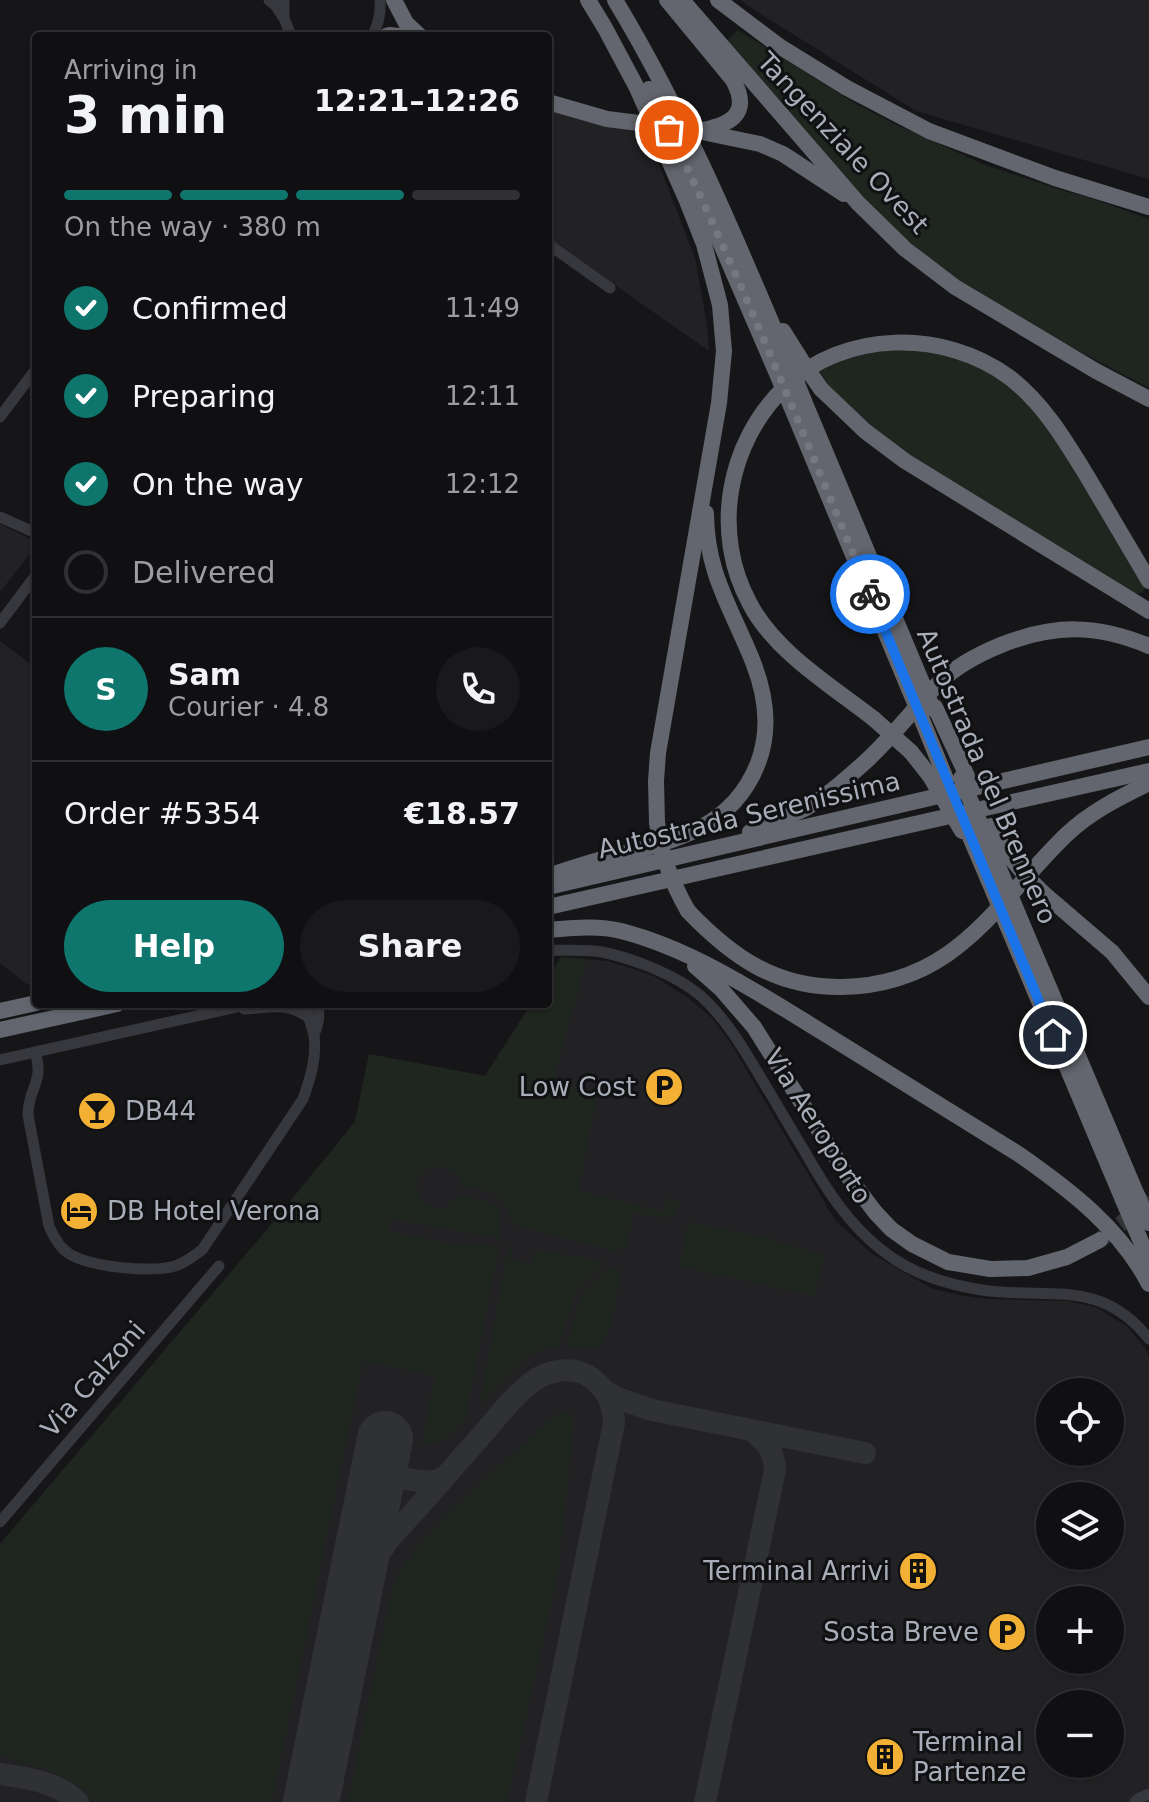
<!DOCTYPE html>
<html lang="en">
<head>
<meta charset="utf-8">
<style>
  :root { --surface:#101012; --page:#19191b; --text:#f1f3f6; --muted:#9c9d9f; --line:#303032; --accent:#0f766e }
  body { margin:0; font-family:"DejaVu Sans",sans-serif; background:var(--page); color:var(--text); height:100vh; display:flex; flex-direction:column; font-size:30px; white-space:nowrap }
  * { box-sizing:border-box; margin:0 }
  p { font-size:26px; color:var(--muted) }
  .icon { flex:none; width:44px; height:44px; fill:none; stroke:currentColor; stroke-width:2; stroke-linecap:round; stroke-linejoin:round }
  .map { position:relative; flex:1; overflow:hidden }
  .panel { position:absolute; left:32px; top:32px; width:520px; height:976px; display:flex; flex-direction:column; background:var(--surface); border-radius:8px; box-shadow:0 2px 6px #0004,0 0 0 2px var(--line) }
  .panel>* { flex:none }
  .tools { position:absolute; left:1036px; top:1378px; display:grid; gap:16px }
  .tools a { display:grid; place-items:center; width:88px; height:88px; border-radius:50%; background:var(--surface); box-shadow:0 2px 6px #0004,0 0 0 2px var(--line); font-size:40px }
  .pin { position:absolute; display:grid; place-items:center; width:68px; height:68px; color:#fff; margin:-34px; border:4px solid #fff; border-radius:50%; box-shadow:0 2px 8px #0007 }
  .courier { position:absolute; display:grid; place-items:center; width:80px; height:80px; margin:-40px; border:6px solid #1a73e8; border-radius:50%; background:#fff; color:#222; box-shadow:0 2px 10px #0007 }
  .summary em { font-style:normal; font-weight:700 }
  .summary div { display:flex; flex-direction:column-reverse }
  .summary { display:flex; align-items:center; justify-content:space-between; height:136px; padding:0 32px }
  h1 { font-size:52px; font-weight:700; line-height:60px }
  .bar { display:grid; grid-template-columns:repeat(4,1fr); gap:12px 8px; align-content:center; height:96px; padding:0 32px }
  .bar i { height:10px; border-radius:6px; background:var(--line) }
  .bar .on { background:var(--accent) }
  .bar p { grid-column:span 4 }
  .line { display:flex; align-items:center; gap:20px; padding:0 32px; border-top:2px solid var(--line) }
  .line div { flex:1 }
  .round { display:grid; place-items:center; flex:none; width:84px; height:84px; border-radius:42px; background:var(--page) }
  ol { padding:0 32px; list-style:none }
  li { display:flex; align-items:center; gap:24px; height:88px }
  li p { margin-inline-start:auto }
  li .icon { padding:8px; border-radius:50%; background:var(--accent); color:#fff; stroke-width:4 }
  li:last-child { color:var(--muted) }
  li i { width:44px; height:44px; border:4px solid var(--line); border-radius:50% }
  .primary-button { display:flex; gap:16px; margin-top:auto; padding:16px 32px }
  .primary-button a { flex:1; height:92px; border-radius:48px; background:var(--accent); color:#fff; font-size:32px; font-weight:700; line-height:92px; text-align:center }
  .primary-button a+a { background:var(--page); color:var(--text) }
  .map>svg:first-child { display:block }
  .built { fill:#222225; fill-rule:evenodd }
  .green { fill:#1e261f }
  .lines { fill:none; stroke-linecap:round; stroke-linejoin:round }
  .taxiway { stroke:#303135; stroke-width:22 }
  .runway { stroke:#303135; stroke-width:56 }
  .highway-tunnel { stroke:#333438; stroke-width:16; stroke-dasharray:16 8; stroke-linecap:butt }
  .minor { stroke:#37383d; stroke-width:11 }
  .highway { stroke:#63666e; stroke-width:16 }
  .highway-bridge { stroke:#63666e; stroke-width:16 }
  .done { stroke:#757880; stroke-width:8; stroke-dasharray:0 14.4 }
  .route { stroke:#1a73e8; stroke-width:10 }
  .labels { text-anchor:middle; stroke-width:6; stroke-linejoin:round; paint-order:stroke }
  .street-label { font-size:26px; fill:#a8adb8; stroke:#111113 }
  .poi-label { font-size:26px; fill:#a8adb8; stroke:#111113; text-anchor:end }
</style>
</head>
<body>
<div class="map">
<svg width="1149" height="1802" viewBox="0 0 1149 1802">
  <rect width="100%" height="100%" fill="#161618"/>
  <g class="built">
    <polygon points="741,0 1149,0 1149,179 916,111 748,6"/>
    <polygon points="548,109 608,126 646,131 695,258 707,325 709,351 548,238"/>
    <polygon points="0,524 36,542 36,546 0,592"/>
    <polygon points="0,641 36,668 36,983 28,985 0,963"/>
    <path d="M561 957 608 961 652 975 688 998 712 1018 730 1042 835 1220 871 1253 933 1289 959 1295 986 1299 1068 1301 1095 1307 1127 1326 1145 1348 1149 1356V1802H0V1544L270 1226 355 1122 369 1054 485 1076 531 1004H548V978ZM1050 1392H1110V1452H1050ZM1050 1496H1110V1556H1050ZM1050 1600H1110V1660H1050ZM1050 1704H1110V1764H1050Z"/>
  </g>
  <g class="green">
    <polygon points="738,30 858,105 897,125 988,166 1068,192 1088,197 1149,219 1149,388 1009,314 958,282 888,225 727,41"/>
    <path d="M875 349 937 350 993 373 1040 414 1146 586C1144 593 1139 594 1133 593L868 429 815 371 835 361Z"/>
    <path d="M561 957 586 959V961L554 1078 597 1095 579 1191 663 1211 668 1198 680 1201 674 1215 669 1218 633 1213 627 1246 615 1251 520 1227 512 1223C503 1190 492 1192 461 1185 452 1148 400 1173 422 1200 428 1208 436 1209 445 1209L460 1194 492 1203 500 1211 501 1229 499 1238 390 1219 389 1231 467 1247 469 1242 499 1247 465 1420 443 1440 422 1446 435 1376 363 1361 272 1802H95L84 1790 67 1778 46 1769 24 1764 0 1753V1544L270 1226 355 1122 369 1054 485 1076 531 1004H548V978Z"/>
    <polygon points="689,1222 772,1239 780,1243 824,1255 815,1296 679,1266"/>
    <polygon points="508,1247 512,1247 511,1261 532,1263 535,1250 605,1261 582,1284 572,1303 558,1347 544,1349 527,1356 480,1403"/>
    <path d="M612 1267 620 1272C618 1287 611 1341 599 1347 591 1350 576 1346 567 1346L578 1307 587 1290Z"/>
    <path d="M563 1411C571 1411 574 1416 574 1424L558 1574 507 1802H348L393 1584C416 1542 449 1512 484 1480 509 1458 533 1435 558 1412Z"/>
  </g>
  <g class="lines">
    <g class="taxiway">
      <polyline points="604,1390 617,1398 652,1410 865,1453"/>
      <path d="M374 1496C393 1460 415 1492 445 1477"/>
      <path d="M353 1600 375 1559 391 1537C422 1504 451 1470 481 1436 497 1418 512 1397 532 1382 549 1369 577 1365 594 1380 608 1392 613 1404 614 1423L536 1802"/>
      <path d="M0 1774C27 1778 58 1782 78 1802"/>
      <path d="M705 1802 775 1470C775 1452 765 1441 752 1430"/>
    </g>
    <polyline class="runway" points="311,1802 385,1439"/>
    <polyline class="highway-tunnel" points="1101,1239 1121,1224 1148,1196"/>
    <g class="minor">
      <polyline points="269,0 276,6 283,17"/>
      <polyline points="284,0 284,18 291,36"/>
      <path d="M372 36C379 24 381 13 380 0"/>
      <polyline points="548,244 610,288"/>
      <polyline points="0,417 36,369"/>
      <polyline points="0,517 36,533"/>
      <polyline points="0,623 36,575"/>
      <path d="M548 950C566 951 585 949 602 952 635 959 676 975 701 996 724 1017 740 1043 755 1068 772 1096 788 1124 805 1152 826 1189 848 1224 883 1251 913 1275 951 1286 989 1291 1054 1298 1102 1280 1149 1339"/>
      <path d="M244 1009C270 1008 286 1001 308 1017"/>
      <path d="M314 1035C318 1025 321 1014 317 1004"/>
      <path d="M35 1052C45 1082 28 1087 28 1115L49 1226C54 1238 60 1249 71 1255 94 1267 150 1273 175 1266 185 1263 193 1256 202 1250L303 1099C310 1079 317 1058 314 1036 312 1025 307 1015 306 1004"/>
      <polyline points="0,1060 250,1004"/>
      <polyline points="0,1522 219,1266"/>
      <polyline points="1135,1802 1139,1798 1149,1794"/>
    </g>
    <g class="highway">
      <polyline points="394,0 406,23 420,36"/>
      <polyline points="588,0 605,28 637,88 687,201 704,244 720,305 724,351 719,403 658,753 656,781 657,822"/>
      <path d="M615 0C687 119 740 248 794 376"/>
      <path d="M667 0 733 80C753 116 727 126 697 131"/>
      <polyline points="682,0 858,203 905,249 955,287 1096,371 1149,399"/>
      <polyline points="718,0 779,46 847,88 929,131 1055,178 1149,207"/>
      <polyline points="386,36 389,35 399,36"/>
      <polyline points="649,89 692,177 781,383"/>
      <polyline points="548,102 607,119 639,123"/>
      <polyline points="702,132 760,144 783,154 844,194"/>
      <polyline points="783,331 805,366"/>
      <polyline points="821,389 865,431 905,461 1149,611"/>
      <polyline points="804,401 923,685"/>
      <polyline points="791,406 909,689"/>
      <polyline points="935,707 967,776"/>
      <polyline points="920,715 946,779"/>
      <path d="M874 719C832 686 775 652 750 604 711 533 727 443 785 387 844 330 944 329 1009 377 1043 403 1065 440 1087 476 1108 511 1128 546 1149 581"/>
      <polyline points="911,752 930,776"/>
      <polyline points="980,823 1006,885"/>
      <polyline points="965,825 994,893"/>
      <polyline points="991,826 1009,856 1024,874"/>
      <path d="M750 832C768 825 788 817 806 808 827 796 846 779 864 763 891 739 913 709 939 683 956 666 979 654 1001 645 1054 624 1096 624 1149 646"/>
      <path d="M548 876C567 870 586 863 606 858 669 842 732 831 758 763 771 729 766 695 753 662 732 609 706 573 706 513"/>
      <polyline points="548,887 1149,747"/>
      <polyline points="1042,892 1112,952 1149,997"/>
      <polyline points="548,907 1149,771"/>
      <path d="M688 911C732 957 776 988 842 987 956 985 994 905 1066 835 1090 812 1120 797 1149 783"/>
      <polyline points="1018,914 1137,1195"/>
      <polyline points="1007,925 1123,1200"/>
      <path d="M548 930C571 928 598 925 621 931 692 949 760 994 822 1032 888 1073 954 1114 1020 1155 1070 1190 1120 1228 1149 1284"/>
      <polyline points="695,966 721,989 754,1027 847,1175 875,1212 891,1229 912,1244 948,1262 990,1269 1028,1268 1067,1257 1100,1240"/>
      <polyline points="0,1011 36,1003"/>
      <polyline points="0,1030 117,1004"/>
      <polyline points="1139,1237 1149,1261"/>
    </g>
    <g class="highway-bridge">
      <polyline points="805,366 821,389"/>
      <polyline points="794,376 804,401"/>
      <polyline points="781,383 791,406"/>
      <polyline points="923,685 933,709"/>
      <polyline points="909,689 920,715"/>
      <polyline points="874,719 911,752"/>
      <polyline points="930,776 962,831"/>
      <polyline points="961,778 980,823"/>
      <path d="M657 822C660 854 672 883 688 911"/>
      <polyline points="1024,874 1042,892"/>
      <polyline points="1006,885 1018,914"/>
      <polyline points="994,893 1007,925"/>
      <polyline points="1137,1195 1149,1223"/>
      <polyline points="1123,1200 1139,1237"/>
    </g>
  </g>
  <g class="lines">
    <path class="done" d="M669 130C743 282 805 439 870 594"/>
    <polyline class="route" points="870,594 1053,1035"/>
  </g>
  <defs>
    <g id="parking-disc" transform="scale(2)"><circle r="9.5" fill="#f2b134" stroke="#111113"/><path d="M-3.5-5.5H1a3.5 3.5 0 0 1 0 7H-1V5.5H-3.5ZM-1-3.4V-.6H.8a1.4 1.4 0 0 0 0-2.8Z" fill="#111"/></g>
    <g id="bar-disc" transform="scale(2)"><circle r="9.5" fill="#f2b134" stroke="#111113"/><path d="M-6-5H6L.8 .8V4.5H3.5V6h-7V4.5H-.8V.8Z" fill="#111"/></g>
    <g id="hotel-disc" transform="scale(2)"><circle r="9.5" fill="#f2b134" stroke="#111113"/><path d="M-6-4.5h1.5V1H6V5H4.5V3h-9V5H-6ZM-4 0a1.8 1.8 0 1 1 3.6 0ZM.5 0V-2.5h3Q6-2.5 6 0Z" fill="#111"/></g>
    <g id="building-disc" transform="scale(2)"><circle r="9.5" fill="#f2b134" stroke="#111113"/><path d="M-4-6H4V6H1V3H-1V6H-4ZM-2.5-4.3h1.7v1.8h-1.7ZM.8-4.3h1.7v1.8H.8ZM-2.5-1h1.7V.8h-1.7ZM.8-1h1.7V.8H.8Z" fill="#111"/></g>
  </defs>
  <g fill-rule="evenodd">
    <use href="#parking-disc" x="664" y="1087"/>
    <use href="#bar-disc" x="97" y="1111"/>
    <use href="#hotel-disc" x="79" y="1211"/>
    <use href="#building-disc" x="918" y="1571"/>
    <use href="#parking-disc" x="1007" y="1632"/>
    <use href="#building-disc" x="885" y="1757"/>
  </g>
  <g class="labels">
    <g class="street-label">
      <text transform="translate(843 143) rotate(47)" y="9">Tangenziale Ovest</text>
      <text transform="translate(987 776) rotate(67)" y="9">Autostrada del Brennero</text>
      <text transform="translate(749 815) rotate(-13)" y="9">Autostrada Serenissima</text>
      <text transform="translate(818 1126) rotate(58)" y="9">Via Aeroporto</text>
      <text transform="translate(93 1379) rotate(-49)" y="9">Via Calzoni</text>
    </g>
    <g class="poi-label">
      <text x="636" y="1096">Low Cost</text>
      <text x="125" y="1120" text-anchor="start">DB44</text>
      <text x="107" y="1220" text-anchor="start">DB Hotel Verona</text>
      <text x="890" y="1580">Terminal Arrivi</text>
      <text x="979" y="1641">Sosta Breve</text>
      <text x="913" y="1751" text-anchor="start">Terminal<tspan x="913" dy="30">Partenze</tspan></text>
    </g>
  </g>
</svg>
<div class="tools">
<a><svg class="icon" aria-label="locate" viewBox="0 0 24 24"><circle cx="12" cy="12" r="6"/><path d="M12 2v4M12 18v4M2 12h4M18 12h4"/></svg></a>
<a><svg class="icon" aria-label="layers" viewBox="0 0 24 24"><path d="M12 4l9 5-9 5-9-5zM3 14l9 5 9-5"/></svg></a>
<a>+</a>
<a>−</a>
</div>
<div class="pin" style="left:669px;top:130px;background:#ea580c"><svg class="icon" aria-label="bag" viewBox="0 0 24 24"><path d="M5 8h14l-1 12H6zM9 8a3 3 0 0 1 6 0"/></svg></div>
<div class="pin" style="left:1053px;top:1035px;background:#1f2937"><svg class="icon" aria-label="home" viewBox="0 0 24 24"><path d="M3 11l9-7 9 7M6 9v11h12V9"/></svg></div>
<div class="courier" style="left:870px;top:594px"><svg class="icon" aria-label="bike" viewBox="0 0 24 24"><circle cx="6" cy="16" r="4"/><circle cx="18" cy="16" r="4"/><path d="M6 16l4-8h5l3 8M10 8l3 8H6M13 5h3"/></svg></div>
<section class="panel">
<div class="summary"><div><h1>3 min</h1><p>Arriving in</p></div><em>12:21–12:26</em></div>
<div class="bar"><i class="on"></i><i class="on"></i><i class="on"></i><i></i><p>On the way · 380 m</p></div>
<ol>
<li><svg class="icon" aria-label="check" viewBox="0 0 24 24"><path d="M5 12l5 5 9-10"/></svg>Confirmed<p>11:49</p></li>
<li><svg class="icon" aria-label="check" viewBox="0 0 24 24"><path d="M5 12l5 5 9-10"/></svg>Preparing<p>12:11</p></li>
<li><svg class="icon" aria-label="check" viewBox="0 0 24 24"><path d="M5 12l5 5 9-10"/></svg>On the way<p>12:12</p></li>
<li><i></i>Delivered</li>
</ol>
<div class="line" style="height:144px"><b class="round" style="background:var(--accent);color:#fff">S</b><div><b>Sam</b><p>Courier · 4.8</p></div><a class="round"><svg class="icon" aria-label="phone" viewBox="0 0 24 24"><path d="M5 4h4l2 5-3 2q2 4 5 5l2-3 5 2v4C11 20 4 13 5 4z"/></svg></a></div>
<div class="line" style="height:104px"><div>Order #5354</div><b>€18.57</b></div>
<div class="primary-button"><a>Help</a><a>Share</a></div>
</section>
</div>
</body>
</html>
